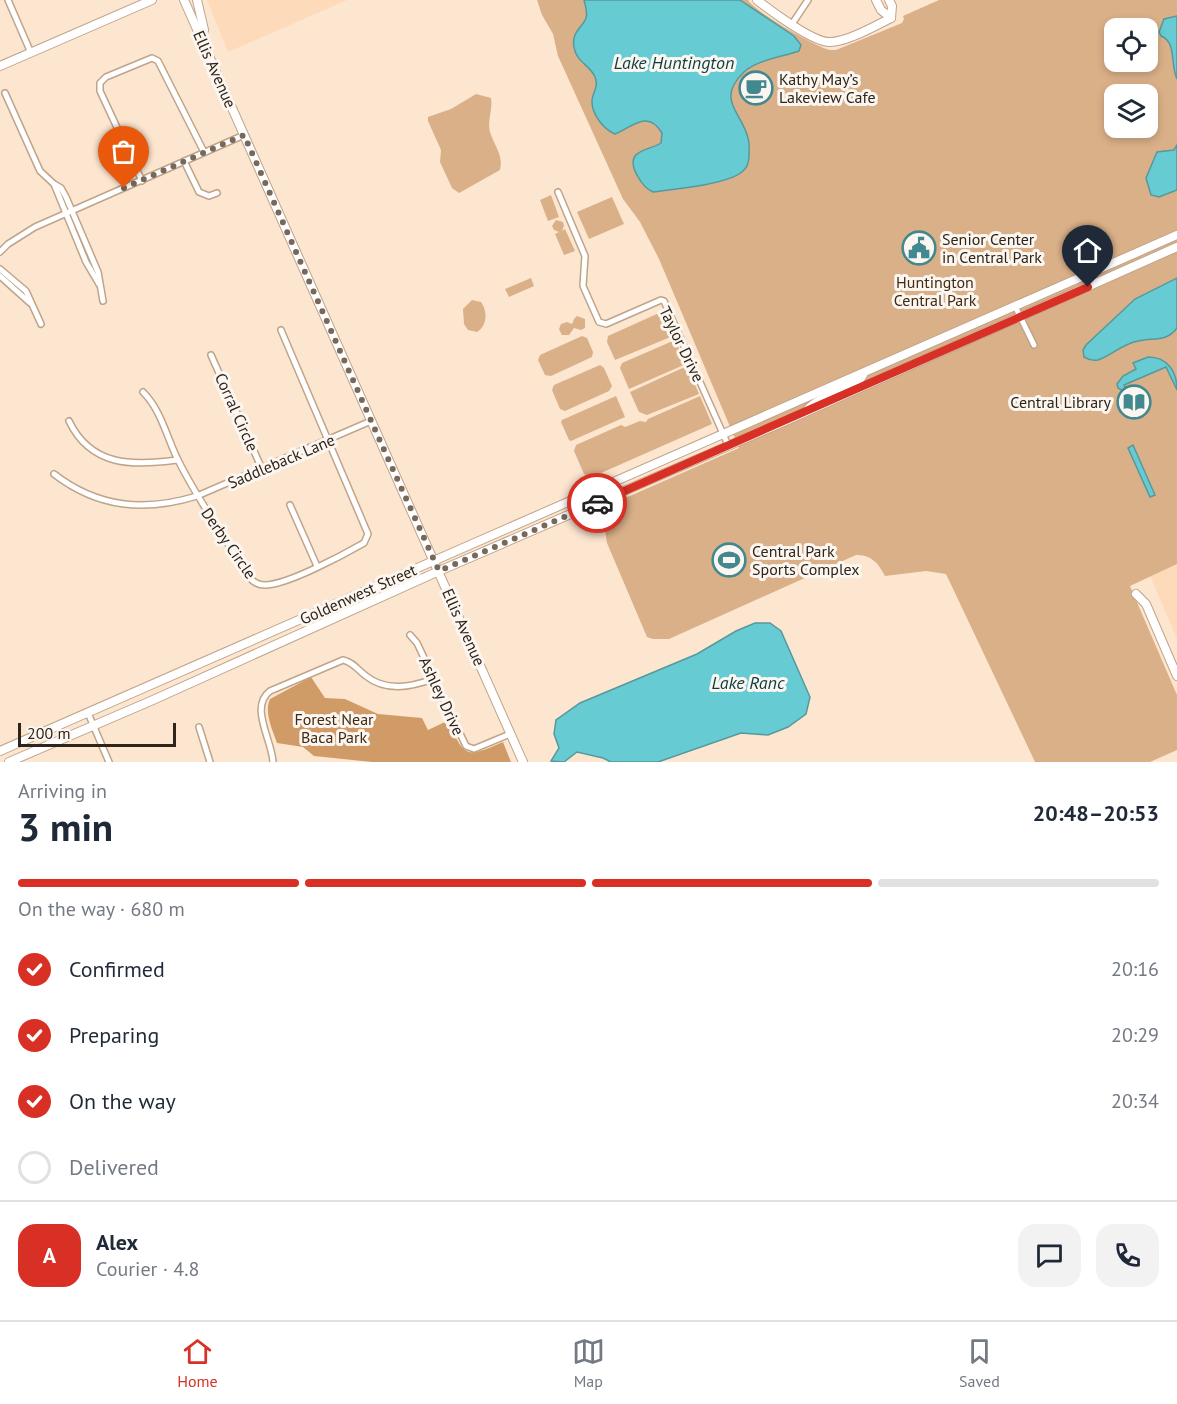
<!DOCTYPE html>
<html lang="en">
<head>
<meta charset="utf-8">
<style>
  :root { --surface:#fff; --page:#f2f2f3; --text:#1f2937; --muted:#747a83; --line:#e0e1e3; --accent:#d93025 }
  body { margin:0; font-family:"PT Sans",sans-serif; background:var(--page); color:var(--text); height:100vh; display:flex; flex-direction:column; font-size:22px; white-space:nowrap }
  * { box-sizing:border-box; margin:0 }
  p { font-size:20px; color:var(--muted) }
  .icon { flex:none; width:33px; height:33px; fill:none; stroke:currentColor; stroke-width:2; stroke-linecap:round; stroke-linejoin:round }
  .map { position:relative; height:762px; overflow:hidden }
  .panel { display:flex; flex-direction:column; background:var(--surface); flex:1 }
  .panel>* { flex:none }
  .fabs { position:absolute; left:1104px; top:18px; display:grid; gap:12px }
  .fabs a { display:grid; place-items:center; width:54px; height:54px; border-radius:12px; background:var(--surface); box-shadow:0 3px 9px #0003; font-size:30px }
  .scale { position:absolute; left:18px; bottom:15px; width:158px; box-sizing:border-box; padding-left:6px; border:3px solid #2f241a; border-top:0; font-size:16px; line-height:21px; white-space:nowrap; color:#2f241a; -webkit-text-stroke:4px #fcf6f1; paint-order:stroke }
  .pin { position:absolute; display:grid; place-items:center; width:51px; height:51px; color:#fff; margin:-62px -26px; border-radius:50% 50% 50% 0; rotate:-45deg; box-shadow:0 0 6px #0007 }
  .pin .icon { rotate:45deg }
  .courier { position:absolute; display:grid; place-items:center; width:60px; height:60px; margin:-30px; border:4px solid #d93025; border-radius:50%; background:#fff; color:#222; box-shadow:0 2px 8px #0007 }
  .summary em { font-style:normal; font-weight:600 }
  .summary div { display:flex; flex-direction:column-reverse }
  .summary { display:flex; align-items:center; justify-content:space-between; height:102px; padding:0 18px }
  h1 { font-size:39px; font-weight:600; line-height:45px }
  .bar { display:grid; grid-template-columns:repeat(4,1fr); gap:9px 6px; align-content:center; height:72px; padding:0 18px }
  .bar i { height:8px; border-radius:4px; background:var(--line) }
  .bar .current { background:var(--accent) }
  .bar p { grid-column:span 4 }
  .line { display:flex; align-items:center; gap:15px; padding:0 18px; border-top:2px solid var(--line) }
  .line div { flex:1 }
  .round { display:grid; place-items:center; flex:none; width:63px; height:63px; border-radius:18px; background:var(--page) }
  ol { padding:0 18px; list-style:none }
  li { display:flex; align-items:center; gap:18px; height:66px }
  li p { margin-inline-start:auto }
  li .icon { padding:6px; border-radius:50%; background:var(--accent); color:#fff; stroke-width:4 }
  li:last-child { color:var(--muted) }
  li i { width:33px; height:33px; border:3px solid var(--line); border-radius:50% }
  .dock { display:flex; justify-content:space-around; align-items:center; height:84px; border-top:2px solid var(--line); background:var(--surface); font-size:16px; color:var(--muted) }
  .dock a { display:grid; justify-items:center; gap:3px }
  .dock .current { color:var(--accent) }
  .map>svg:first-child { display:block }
  .built { fill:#fddab9 }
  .green { fill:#dab088; fill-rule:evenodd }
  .forest { fill:#d09b66 }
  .water { fill:#67cbd4; stroke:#56999c; stroke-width:1.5 }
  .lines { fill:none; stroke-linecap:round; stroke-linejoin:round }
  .street-casing { stroke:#c0a48a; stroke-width:8 }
  .secondary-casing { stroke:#c0a48a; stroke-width:10 }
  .street { stroke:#fff; stroke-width:5 }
  .secondary { stroke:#fff; stroke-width:8 }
  .done { stroke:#77685a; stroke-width:6; stroke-dasharray:0 10.8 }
  .route { stroke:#d93025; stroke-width:8 }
  .labels { text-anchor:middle; stroke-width:6; stroke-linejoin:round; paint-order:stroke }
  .street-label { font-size:16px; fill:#2f241a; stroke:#fcf6f1 }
  .poi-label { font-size:16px; fill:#2f241a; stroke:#fcf6f1; text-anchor:start }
  .park-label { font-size:16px; fill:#402a12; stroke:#fcf6f1 }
  .water-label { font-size:18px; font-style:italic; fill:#0d3d41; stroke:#fcf6f1 }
</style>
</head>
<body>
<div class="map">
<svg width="1177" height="762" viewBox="0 0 1177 762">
  <rect width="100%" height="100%" fill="#fde6d0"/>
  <g class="built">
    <polygon points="207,0 347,0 228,52"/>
    <polygon points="1177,564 1177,639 1150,576"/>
  </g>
  <g class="green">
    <path d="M537 0H748C757 13 814 46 830 50H836L902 23 904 19 903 16 939 0H1177V564L1130 586 1177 695V750L1150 762H1035L946 574 926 571 885 576C879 564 871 554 856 555L669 639H653L647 637 607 543 604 523 598 510 739 448 659 259 640 222 623 199 558 56 553 34 542 15ZM1114 28H1148V62H1114ZM1114 94H1148V128H1114Z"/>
    <path d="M476 94 491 98C493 109 487 121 490 132 494 145 504 156 500 170L459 193 452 188 440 162 441 150 428 121V117L451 109Z"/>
    <polygon points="551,195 559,217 548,221 540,200"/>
    <polygon points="612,197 624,224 589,239 577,212"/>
    <polygon points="556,220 563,222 564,226 562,231 565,229 575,251 564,255 555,234 559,232 554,230 552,226"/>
    <polygon points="531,278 534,286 509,297 505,289"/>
    <path d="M472 300 481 302C488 312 487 326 477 332L468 330 464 324 463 309Z"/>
    <polygon points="659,313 664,315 673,336 615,360 607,342 608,336"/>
    <polygon points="577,316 585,319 585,328 581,330 574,328 569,335 562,335 559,329 561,324 567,322 572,324 574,319"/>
    <polygon points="582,336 587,338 593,352 592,357 551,376 545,375 538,360 540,355"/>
    <polygon points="675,340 686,364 629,389 620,368 622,363"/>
    <polygon points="600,365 604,368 612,386 609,391 565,411 560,409 552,390 554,385"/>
    <polygon points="687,366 699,394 647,415 639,412 630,392"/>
    <polygon points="616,396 625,417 571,441 569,440 561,422 562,420"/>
    <polygon points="700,396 712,424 592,477 584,474 574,451 576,445 621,425 625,427 640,421 646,422 648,419"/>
  </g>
  <path class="forest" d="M311 677 325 698 345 699 378 714 422 718 428 730 447 721C466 757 464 759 503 742L511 762H372L314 756 303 747 277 743C272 729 264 712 270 699Z"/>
  <g class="water">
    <path d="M584 0H740L794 36 801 45 799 51C782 57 757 60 744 72 715 100 742 112 748 138 750 144 749 150 749 156 749 163 747 168 742 172 725 185 675 189 653 192 643 188 628 166 635 156 640 149 654 148 661 143L662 133C648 109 632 127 615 134 603 129 591 113 592 100 593 91 599 87 595 77 590 65 576 62 574 47 571 32 583 27 586 18 588 12 585 5 584 0Z"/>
    <path d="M1177 16V79C1170 65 1177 42 1161 36L1159 32 1164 19Z"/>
    <polygon points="1177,145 1177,190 1159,197 1151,195 1146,178 1157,152 1174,150"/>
    <path d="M1177 278V328C1166 343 1153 337 1138 341 1122 344 1112 355 1098 360 1093 361 1089 360 1084 357L1083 350 1086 345 1135 299Z"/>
    <path d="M1148 357C1168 357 1177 372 1177 390L1166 367 1124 385 1128 394 1118 388 1117 384 1123 376 1136 369 1133 363Z"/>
    <polygon points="1133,445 1155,495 1150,497 1128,448"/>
    <polygon points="755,623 770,623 781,631 810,697 806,714 788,727 768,735 741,733 658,762 611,762 603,758 577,752 564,762 551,761 559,748 554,734 556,720 580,703 697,654 736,631"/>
  </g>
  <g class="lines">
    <g class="street-casing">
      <g id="street">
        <polyline points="8,0 31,53"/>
        <polyline points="792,24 808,0"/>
        <polyline points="5,93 40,171 54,184 61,188 66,197 98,272 103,301"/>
        <polyline points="184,161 199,192 209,196 217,193"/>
        <polyline points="142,181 100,91 100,83 106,77 152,58 158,61 204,152"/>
        <polyline points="54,184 86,262 99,284"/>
        <polyline points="558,192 585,256 583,286 599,322 606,324 661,300 664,301 728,445"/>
        <polyline points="0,252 8,244 35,227 244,135"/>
        <polyline points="0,269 26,291 41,324"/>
        <polyline points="0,276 30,303"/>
        <polyline points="1015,306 1034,345"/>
        <polyline points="211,355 262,469"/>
        <path d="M143 392C162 411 167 439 179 462 199 502 226 539 249 577 253 582 259 585 265 585 287 585 343 555 364 543L368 534 281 330"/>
        <path d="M69 421C91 467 133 466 177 460"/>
        <path d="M54 474C98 508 145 512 197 496L371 421"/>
        <polyline points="290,505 317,566"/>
        <polyline points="410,635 417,643 466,746 474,749 510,734"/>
        <polyline points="88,713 109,762"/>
        <polyline points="199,727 210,762"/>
        <path d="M273 762C272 740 249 707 270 691L343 660C353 662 358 670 366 676 386 692 411 687 433 679"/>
      </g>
    </g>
    <g class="secondary-casing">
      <g id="secondary">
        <polyline points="184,0 523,762"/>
        <polyline points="197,0 204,30 201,38"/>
        <path d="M757 0C771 11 814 43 830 42 847 42 875 26 891 18"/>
        <polyline points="876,0 881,10 891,18"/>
        <polyline points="889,0 892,6 891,18"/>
        <polyline points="0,66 152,0"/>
        <path d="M808 409C821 394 856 389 863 375"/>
        <polyline points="1136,594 1146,604 1177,676"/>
        <polyline points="0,751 1177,235"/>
        <polyline points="9,762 153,700 439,571 781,423 1177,247"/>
      </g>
    </g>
    <use href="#street" class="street"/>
    <use href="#secondary" class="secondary"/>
  </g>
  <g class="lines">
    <polyline class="done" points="124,188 244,135 385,452 439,571 597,503"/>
    <polyline class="route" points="597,503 1088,287"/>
  </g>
  <defs>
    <g id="cafe-ring" transform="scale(1.725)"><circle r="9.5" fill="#fcf6f1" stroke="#42898f" stroke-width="1.5"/><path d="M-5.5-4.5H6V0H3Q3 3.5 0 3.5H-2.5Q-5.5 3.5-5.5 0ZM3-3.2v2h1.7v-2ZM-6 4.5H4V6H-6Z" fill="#42898f"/></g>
    <g id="civic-ring" transform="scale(1.725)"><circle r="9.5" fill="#fcf6f1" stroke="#42898f" stroke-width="1.5"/><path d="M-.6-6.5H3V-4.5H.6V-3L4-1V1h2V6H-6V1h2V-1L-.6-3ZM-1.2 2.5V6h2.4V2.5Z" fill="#42898f"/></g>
    <g id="library-ring" transform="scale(1.725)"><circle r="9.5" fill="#fcf6f1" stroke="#42898f" stroke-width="1.5"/><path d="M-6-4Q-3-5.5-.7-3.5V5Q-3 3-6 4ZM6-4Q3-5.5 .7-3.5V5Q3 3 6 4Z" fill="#42898f"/></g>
    <g id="stadium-ring" transform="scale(1.725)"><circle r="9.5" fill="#fcf6f1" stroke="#42898f" stroke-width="1.5"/><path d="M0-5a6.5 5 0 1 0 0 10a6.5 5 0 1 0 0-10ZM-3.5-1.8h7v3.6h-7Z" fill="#42898f"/></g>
  </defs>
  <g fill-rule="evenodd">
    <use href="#cafe-ring" x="756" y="88"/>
    <use href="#civic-ring" x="919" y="248"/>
    <use href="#library-ring" x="1134" y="402"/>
    <use href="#stadium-ring" x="729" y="560"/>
  </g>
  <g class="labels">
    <g class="street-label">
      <text transform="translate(215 69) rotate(66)" y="6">Ellis Avenue</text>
      <text transform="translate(682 344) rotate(64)" y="6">Taylor Drive</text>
      <text transform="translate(237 412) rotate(66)" y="6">Corral Circle</text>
      <text transform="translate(281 461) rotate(-23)" y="6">Saddleback Lane</text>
      <text transform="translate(229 543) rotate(55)" y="6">Derby Circle</text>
      <text transform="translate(358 594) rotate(-24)" y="6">Goldenwest Street</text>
      <text transform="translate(464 627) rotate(66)" y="6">Ellis Avenue</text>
      <text transform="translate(442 696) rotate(65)" y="6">Ashley Drive</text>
    </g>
    <g class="poi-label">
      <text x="779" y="85">Kathy May’s<tspan x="779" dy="18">Lakeview Cafe</tspan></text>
      <text x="942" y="245">Senior Center<tspan x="942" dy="18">in Central Park</tspan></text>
      <text x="1111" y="408" text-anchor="end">Central Library</text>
      <text x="752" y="557">Central Park<tspan x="752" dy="18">Sports Complex</tspan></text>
    </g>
    <g class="park-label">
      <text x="935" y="288">Huntington<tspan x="935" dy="18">Central Park</tspan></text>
      <text x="334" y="725">Forest Near<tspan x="334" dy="18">Baca Park</tspan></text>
    </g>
    <g class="water-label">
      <text x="674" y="69">Lake Huntington</text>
      <text x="748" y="689">Lake Ranc</text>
    </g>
  </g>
</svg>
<div class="fabs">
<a><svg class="icon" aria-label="locate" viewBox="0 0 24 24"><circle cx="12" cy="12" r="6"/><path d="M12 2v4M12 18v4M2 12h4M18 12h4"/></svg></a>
<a><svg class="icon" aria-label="layers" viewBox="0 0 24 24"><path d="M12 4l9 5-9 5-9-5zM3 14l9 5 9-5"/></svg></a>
</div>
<div class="scale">200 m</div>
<div class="pin" style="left:124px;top:188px;background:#ea580c"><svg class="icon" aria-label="bag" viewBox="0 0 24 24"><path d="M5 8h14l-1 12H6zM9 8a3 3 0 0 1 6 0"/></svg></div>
<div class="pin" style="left:1088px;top:287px;background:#1f2937"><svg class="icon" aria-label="home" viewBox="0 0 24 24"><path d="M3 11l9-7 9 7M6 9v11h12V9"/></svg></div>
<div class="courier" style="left:597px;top:503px"><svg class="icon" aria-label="car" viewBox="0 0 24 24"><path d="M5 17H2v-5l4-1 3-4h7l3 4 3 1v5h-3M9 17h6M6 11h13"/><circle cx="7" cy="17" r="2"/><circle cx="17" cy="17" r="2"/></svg></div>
</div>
<section class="panel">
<div class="summary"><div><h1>3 min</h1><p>Arriving in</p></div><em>20:48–20:53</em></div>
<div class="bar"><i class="current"></i><i class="current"></i><i class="current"></i><i></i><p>On the way · 680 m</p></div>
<ol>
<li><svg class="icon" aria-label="check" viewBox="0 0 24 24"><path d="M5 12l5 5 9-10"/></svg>Confirmed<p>20:16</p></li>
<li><svg class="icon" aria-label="check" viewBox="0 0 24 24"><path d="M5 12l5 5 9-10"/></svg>Preparing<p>20:29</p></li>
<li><svg class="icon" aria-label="check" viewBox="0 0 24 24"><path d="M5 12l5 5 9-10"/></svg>On the way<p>20:34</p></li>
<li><i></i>Delivered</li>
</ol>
<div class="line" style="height:108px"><b class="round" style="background:var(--accent);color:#fff">A</b><div><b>Alex</b><p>Courier · 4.8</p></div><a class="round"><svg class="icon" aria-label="chat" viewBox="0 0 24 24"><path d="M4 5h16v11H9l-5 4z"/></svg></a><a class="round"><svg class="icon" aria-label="phone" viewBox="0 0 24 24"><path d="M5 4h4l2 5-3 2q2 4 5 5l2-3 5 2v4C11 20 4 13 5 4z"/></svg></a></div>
</section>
<nav class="dock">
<a class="current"><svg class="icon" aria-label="home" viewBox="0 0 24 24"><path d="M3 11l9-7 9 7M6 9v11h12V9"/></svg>Home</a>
<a><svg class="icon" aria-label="map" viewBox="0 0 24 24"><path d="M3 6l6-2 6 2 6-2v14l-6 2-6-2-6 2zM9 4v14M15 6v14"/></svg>Map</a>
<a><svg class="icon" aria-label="saved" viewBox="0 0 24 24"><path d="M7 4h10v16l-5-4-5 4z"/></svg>Saved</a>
</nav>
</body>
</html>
